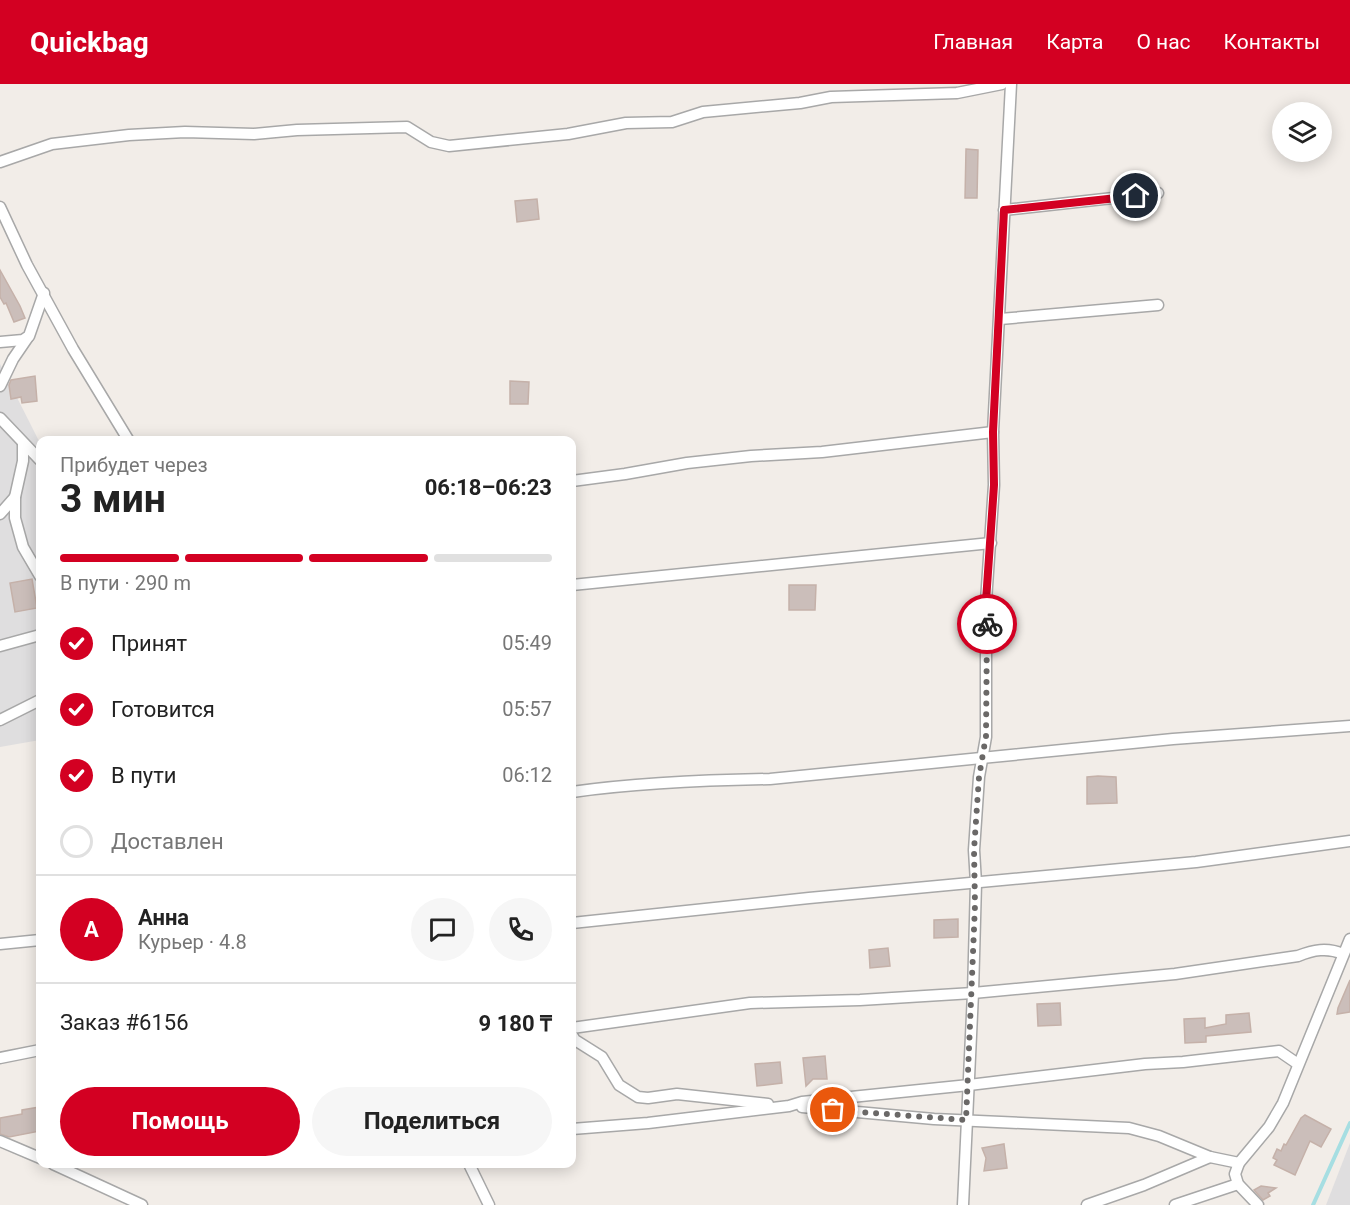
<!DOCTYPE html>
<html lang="ru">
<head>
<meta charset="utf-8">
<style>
  :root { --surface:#fff; --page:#f6f6f6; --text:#222; --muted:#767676; --line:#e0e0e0; --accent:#d30022 }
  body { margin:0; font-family:Roboto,sans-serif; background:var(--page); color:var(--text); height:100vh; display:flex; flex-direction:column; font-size:22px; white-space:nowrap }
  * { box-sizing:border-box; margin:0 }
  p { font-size:20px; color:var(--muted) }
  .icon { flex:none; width:33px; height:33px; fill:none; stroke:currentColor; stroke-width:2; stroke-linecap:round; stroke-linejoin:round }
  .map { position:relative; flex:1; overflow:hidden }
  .details { position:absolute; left:36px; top:352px; width:540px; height:732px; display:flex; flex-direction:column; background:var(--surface); border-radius:12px; box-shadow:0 3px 15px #0003 }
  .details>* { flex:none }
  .tools { position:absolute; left:1272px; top:18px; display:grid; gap:12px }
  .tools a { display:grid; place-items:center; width:60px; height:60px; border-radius:50%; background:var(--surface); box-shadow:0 3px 15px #0003; font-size:30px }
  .pin { position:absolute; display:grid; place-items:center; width:51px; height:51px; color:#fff; margin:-26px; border:3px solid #fff; border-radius:50%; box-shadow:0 2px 6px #0007 }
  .courier { position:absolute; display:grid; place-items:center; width:60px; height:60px; margin:-30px; border:4px solid #d30022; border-radius:50%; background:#fff; color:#222; box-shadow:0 2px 8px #0007 }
  .summary em { font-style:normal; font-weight:700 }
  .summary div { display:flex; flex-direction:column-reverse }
  .summary { display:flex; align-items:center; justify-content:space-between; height:102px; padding:0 24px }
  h1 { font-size:39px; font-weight:700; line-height:45px }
  .bar { display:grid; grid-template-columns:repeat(4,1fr); gap:9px 6px; align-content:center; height:72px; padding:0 24px }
  .bar i { height:8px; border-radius:4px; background:var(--line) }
  .bar .selected { background:var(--accent) }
  .bar p { grid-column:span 4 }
  .line { display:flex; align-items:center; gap:15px; padding:0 24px; border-top:2px solid var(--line) }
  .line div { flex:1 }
  .round { display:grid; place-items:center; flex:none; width:63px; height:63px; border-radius:32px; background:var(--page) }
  ol { padding:0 24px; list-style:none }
  li { display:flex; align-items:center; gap:18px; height:66px }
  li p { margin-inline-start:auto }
  li .icon { padding:6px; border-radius:50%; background:var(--accent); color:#fff; stroke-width:4 }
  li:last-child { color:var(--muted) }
  li i { width:33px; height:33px; border:3px solid var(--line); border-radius:50% }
  .action { display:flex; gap:12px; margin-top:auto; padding:12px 24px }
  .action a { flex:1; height:69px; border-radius:36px; background:var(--accent); color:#fff; font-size:24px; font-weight:700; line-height:69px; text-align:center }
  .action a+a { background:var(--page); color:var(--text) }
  header { display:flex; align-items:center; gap:36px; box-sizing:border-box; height:84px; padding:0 30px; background:var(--accent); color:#fff }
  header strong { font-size:28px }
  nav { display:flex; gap:33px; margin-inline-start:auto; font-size:21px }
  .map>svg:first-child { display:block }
  .residential { fill:#dfdedf }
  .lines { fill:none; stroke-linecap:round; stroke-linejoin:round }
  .stream { stroke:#a6dee2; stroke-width:4 }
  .building { fill:#cbbeba; stroke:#c5b1a9; stroke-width:1.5 }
  .minor-casing { stroke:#a8a8a8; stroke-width:13 }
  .minor { stroke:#fff; stroke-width:10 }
  .done { stroke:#6a6867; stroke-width:6; stroke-dasharray:0 10.8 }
  .route { stroke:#d30022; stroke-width:8 }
</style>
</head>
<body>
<header>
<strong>Quickbag</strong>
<nav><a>Главная</a><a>Карта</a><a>О нас</a><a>Контакты</a></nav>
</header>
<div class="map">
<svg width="1350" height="1121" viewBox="0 0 1350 1121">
  <rect width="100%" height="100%" fill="#f2ede8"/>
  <g class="residential">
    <polygon points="0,280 40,359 40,656 0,663"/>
    <polygon points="1350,1059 1350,1121 1326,1121"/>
  </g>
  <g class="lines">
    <polyline class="stream" points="1313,1121 1350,1039"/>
  </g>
  <g class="building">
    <polygon points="966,65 978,66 977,114 965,114"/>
    <polygon points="537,115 539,135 517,138 515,117"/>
    <polygon points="0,186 20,222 25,234 14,238 6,219 4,220 0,213"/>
    <polygon points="35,292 37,317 22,319 21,313 11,315 9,301 11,296"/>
    <polygon points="510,297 529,298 528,320 510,320"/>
    <polygon points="32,495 37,524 15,528 10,499"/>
    <polygon points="789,501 816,501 815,526 789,526"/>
    <polygon points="1098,692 1116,693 1117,719 1087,720 1087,693"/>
    <polygon points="958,835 958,853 934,854 934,836"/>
    <polygon points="888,864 890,882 870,884 869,866"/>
    <polygon points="1350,896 1350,928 1337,930 1338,924"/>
    <polygon points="1060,919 1061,941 1038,942 1037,920"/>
    <polygon points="1249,929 1251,948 1206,952 1206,958 1185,959 1184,935 1205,934 1205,944 1226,940 1226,931"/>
    <polygon points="825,972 827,995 813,995 806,1002 803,974"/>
    <polygon points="780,978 782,999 757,1002 755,980"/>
    <polygon points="40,1023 40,1047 9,1053 0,1050 0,1034 22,1030 22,1026"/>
    <polygon points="1305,1031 1331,1045 1321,1063 1310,1057 1295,1091 1274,1081 1277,1076 1273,1074 1277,1065 1281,1067 1284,1060 1286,1061 1301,1034"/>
    <polygon points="1004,1060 1007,1084 984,1087 986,1074 982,1064"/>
    <polygon points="1261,1102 1276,1104 1268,1109 1270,1112 1263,1116 1254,1106"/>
  </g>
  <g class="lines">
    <g class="minor-casing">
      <g id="minor">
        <polyline points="0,78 52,60 129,51 185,48 254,50 297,46 407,43 431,58 449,62 568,50 626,39 672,38 703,28 800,19 831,13 957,9 1002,0"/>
        <polyline points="0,123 27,181 73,265 129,357"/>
        <polyline points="1004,126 1158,109"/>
        <polyline points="1000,235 1158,221"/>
        <polyline points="0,258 23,256 29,252 44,209"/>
        <polyline points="0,302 13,275 28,253"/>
        <polyline points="0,334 40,376"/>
        <polyline points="23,359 23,377 15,413 15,434 23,463 40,492"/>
        <polyline points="572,397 625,390 687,379 751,372 822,368 993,348"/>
        <polyline points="0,430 15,413"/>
        <polyline points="572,501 991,459"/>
        <polyline points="0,562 40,551"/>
        <polyline points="0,636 40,616"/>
        <path d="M572 708C637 699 704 696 770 695L1173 655 1350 642"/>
        <polyline points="572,839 809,814 1196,778 1350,757"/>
        <polyline points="0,860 40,856"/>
        <path d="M572 944 750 919 860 916 973 909 1175 890 1298 872C1313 866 1327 863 1343 870"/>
        <polyline points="572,951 575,956 602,973 619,1001 638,1013 648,1014 677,1010 768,1020"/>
        <polyline points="0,974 40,966"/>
        <polyline points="802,1023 934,1035 1129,1044 1159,1052 1210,1073 1239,1079"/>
        <polyline points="572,1045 648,1039 789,1022 802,1018 969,1001 1145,980 1183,978 1279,967 1298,980"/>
        <polyline points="0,1057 40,1074"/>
        <polyline points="53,1080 142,1121"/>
        <polyline points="469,1080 489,1121"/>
        <polyline points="963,1121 973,909 976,799 974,766 979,693 986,653 986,517 994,401 993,348 1011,0"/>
        <polyline points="1087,1121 1144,1101 1210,1073"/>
        <polyline points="1175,1121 1238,1100"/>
        <polyline points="1258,1121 1238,1100 1235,1090 1239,1079 1269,1043 1283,1019 1350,855"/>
      </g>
    </g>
    <use href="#minor" class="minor"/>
  </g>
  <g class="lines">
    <polyline class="done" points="833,1026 966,1036 975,821 974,766 979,693 986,652 987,540"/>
    <polyline class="route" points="987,540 986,517 994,401 993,348 1004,126 1136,112"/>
  </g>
</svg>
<div class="tools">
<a><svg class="icon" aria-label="layers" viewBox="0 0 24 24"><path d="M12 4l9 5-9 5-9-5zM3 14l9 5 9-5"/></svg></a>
</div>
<div class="pin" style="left:833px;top:1026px;background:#ea580c"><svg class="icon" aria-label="bag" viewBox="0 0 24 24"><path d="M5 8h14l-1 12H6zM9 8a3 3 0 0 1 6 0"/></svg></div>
<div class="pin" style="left:1136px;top:112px;background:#1f2937"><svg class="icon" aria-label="home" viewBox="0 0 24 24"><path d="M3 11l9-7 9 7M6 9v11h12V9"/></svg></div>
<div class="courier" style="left:987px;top:540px"><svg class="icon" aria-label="bike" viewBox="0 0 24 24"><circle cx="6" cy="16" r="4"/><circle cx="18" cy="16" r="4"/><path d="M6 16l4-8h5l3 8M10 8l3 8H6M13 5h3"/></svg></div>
<section class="details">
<div class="summary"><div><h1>3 мин</h1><p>Прибудет через</p></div><em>06:18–06:23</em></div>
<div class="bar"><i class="selected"></i><i class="selected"></i><i class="selected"></i><i></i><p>В пути · 290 m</p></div>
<ol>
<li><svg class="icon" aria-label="check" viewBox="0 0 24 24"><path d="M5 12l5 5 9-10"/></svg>Принят<p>05:49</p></li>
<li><svg class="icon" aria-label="check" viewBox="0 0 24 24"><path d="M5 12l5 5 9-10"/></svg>Готовится<p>05:57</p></li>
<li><svg class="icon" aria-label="check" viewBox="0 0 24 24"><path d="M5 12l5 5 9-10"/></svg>В пути<p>06:12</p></li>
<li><i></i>Доставлен</li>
</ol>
<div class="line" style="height:108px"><b class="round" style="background:var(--accent);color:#fff">А</b><div><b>Анна</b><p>Курьер · 4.8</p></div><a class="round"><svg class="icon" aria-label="chat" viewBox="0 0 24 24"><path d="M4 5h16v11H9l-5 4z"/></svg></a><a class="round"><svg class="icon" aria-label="phone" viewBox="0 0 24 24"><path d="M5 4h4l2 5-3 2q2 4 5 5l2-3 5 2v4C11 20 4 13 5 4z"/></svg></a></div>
<div class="line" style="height:78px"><div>Заказ #6156</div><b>9 180 ₸</b></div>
<div class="action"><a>Помощь</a><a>Поделиться</a></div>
</section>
</div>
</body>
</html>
